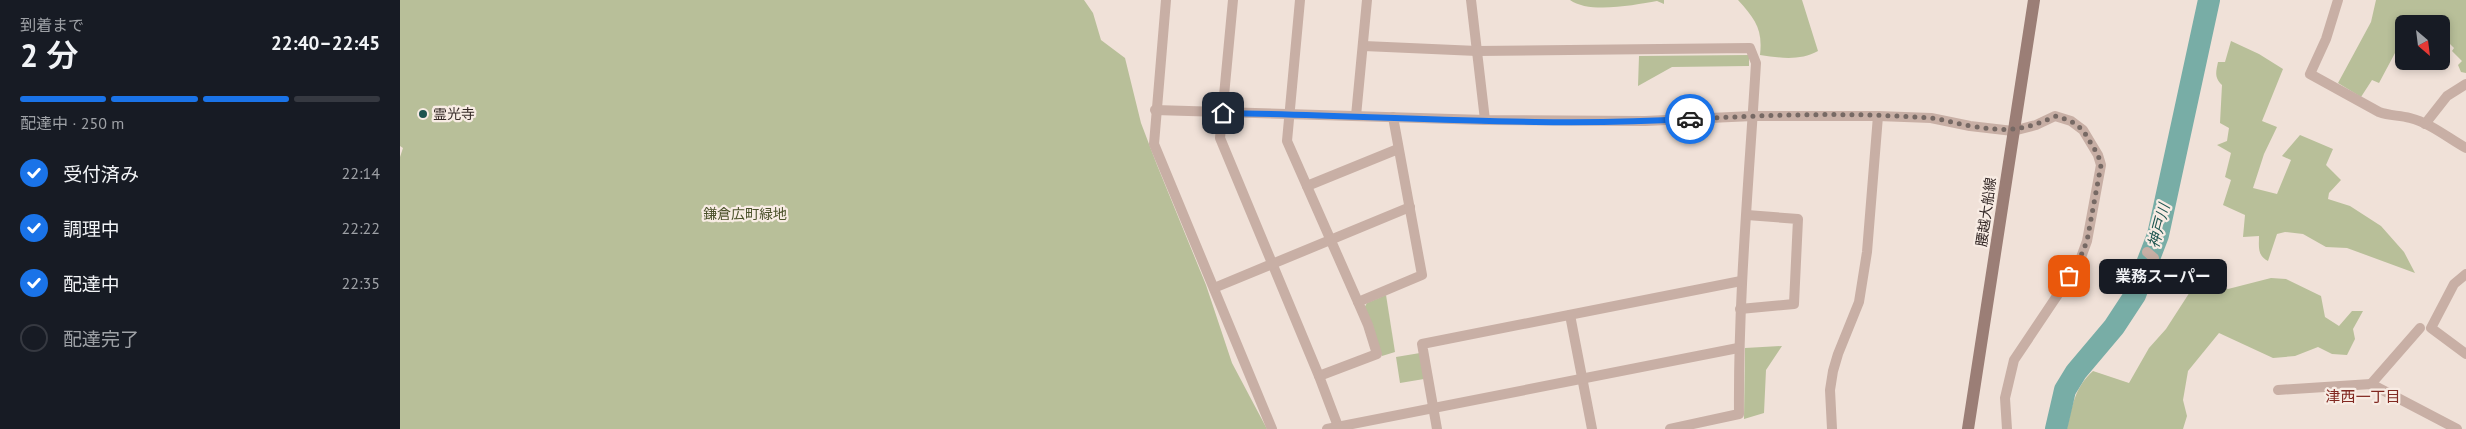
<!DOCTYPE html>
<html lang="ja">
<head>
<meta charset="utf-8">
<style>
  :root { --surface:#171b24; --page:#20242c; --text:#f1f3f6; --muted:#9ea1a6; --line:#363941; --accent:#1a73e8 }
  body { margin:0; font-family:"PT Sans","Noto Sans JP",sans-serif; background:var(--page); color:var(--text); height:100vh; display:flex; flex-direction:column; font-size:19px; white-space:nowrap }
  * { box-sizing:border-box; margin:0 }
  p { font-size:16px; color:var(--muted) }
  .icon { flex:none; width:28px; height:28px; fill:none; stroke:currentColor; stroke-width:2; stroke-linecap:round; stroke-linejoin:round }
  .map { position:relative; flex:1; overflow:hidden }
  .panel { display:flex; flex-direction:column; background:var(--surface); width:400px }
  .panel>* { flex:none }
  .needle { width:32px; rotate:152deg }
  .tools { position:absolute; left:1995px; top:15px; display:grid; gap:10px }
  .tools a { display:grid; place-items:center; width:55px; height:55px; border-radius:8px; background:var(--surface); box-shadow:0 2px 8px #0003; font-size:25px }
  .pin { position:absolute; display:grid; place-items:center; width:42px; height:42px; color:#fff; margin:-21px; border-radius:10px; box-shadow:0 2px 8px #0006 }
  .courier { position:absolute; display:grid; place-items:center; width:50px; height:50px; margin:-25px; border:4px solid #1a73e8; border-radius:50%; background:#fff; color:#222; box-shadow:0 1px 6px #0007 }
  .bubble { position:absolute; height:35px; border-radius:8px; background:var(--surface); box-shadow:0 2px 8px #0003; font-size:16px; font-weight:600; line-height:35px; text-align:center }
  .headline em { font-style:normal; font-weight:600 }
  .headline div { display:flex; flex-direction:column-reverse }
  .headline { display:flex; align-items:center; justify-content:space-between; height:85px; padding:0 20px }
  h1 { font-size:32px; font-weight:600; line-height:38px }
  .bar { display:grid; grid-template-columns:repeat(4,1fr); gap:8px 5px; align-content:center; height:60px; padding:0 20px }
  .bar i { height:6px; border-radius:4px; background:var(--line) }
  .bar .active { background:var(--accent) }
  .bar p { grid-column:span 4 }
  ol { padding:0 20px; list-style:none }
  li { display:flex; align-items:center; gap:15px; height:55px }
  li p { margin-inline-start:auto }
  li .icon { padding:5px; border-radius:50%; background:var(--accent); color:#fff; stroke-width:4 }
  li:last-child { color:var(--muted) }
  li i { width:28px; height:28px; border:2px solid var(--line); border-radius:50% }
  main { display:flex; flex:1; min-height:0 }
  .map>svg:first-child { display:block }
  .green { fill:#b8bf99 }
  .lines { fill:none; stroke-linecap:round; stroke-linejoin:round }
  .river { stroke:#78ada6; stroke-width:22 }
  .minor { stroke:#c8afa5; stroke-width:10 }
  .secondary { stroke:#9b7e76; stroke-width:12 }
  .done { stroke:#766964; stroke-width:5; stroke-dasharray:0 9 }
  .route { stroke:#1a73e8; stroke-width:6 }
  .poi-dot { fill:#1d544f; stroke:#f8ece4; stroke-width:2 }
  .labels { text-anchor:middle; stroke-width:4.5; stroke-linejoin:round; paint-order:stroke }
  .poi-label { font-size:14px; fill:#342826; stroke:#f8ece4; text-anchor:start }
  .street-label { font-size:14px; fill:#342826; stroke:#f8ece4 }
  .park-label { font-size:14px; fill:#4a512a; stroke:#f8ece4 }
  .water-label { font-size:15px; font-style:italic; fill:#1d544f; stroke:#f8ece4 }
  .neighbourhood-label { font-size:15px; fill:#812821; stroke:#f8ece4 }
</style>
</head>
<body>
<main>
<section class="panel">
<div class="headline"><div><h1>2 分</h1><p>到着まで</p></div><em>22:40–22:45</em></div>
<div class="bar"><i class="active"></i><i class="active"></i><i class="active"></i><i></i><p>配達中 · 250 m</p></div>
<ol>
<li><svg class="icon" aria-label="check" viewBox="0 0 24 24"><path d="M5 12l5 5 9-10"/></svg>受付済み<p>22:14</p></li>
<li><svg class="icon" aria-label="check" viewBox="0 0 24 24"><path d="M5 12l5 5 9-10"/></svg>調理中<p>22:22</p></li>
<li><svg class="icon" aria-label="check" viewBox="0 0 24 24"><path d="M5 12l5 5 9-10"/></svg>配達中<p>22:35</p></li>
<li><i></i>配達完了</li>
</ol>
</section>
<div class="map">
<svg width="2066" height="429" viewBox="0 0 2066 429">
  <rect width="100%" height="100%" fill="#f0e1d8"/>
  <g class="green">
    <polygon points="0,0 684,0 693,13 701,40 725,58 741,123 757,165 806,285 832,363 867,429 0,429 0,157 3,148 0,146"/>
    <path d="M1170 0H1264V4L1257 1C1234 5 1189 14 1170 0Z"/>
    <path d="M1338 0H1402L1418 51C1400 61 1380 58 1360 55 1363 29 1355 19 1338 0Z"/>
    <polygon points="1976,0 2066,0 2066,73 2061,72 2058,65 2062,61 2052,51 2054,48 2046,40 2041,44 2041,24 2004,24 2004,57 1995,53 1979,83 1972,80 1961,97 1938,83 1971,22"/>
    <path d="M1831 41 1859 54 1883 69 1862 121 1877 127 1864 154 1853 188 1877 194 1891 160 1882 156 1900 135 1933 149 1926 165 1941 180 1929 193 1928 199 1950 206 1981 226 2004 252 2015 273 1947 248 1926 247 1903 234 1885 232 1877 234 1868 261C1857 255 1859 247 1859 236L1843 237 1845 215 1823 205 1831 180 1825 177 1831 153 1817 145 1827 141 1829 128 1820 123 1822 85C1814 77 1816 72 1818 62H1825Z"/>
    <polygon points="1349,55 1349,66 1272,67 1238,86 1239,56"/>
    <path d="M1871 278 1886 279 1921 296 1925 317 1939 326 1952 311H1963L1953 329 1955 339 1947 355 1932 354 1918 347 1895 356 1873 358 1819 333 1788 371 1783 400 1787 416 1783 429H1667C1672 406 1675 387 1693 371L1729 383 1749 348 1766 329 1797 281 1828 289Z"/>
    <polygon points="986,295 995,352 982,356 964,308 967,303"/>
    <polygon points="1382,346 1366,370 1364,413 1344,419 1345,348"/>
    <polygon points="1020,353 1024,379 1000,383 996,357"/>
  </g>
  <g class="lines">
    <polyline class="river" points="1656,429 1665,390 1676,372 1714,327 1735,295 1758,235 1809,0"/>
    <g class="minor">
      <polyline points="766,0 754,144 872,429"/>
      <polyline points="833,0 820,138 919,376 939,429"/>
      <polyline points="900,0 887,141 958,302"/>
      <polyline points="1071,0 1085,120"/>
      <path d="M1938 0 1926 39 1910 74 1979 112C1990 116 1999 115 2010 118 2030 123 2048 138 2066 148"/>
      <path d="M964 46 1077 51 1350 48 1356 63C1349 180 1338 297 1339 414L1270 429"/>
      <polyline points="755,110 1085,120 1245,121 1353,116 1478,116 1531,118 1570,126 1613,131 1636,125 1655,116 1671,121 1683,130 1698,155 1701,165 1687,241 1679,263 1614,360 1605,398 1607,429"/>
      <polyline points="956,116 967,0"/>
      <polyline points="2025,124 2047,96 2066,84"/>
      <polyline points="907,186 998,149"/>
      <polyline points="1747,252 1754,258"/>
      <polyline points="2066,274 2054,284 2031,328 2066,354"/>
      <polyline points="814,288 1010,207"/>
      <polyline points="1340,309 1394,304 1398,219 1347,215"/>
      <polyline points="1170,315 1192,429"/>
      <polyline points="919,376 977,354 968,325 958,302 1022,275 993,117"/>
      <polyline points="1971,384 2020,328"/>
      <polyline points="1878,390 1971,384 2057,429"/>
      <polyline points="927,429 1338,348"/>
      <polyline points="1037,429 1022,344 1341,281"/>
      <polyline points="1432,429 1430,390 1433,371 1438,354 1459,302 1467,252 1478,116"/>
    </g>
    <polyline class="secondary" points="1568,429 1634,0"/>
  </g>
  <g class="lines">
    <path class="done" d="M1290 119C1369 115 1450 112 1530 118 1544 119 1557 124 1571 126 1606 132 1623 131 1656 116L1671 121 1683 130 1698 155 1701 165 1687 241 1678 263 1669 276"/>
    <path class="route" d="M823 113C979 115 1135 128 1290 119"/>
  </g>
  <circle class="poi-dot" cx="23" cy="114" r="5"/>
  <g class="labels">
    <g class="poi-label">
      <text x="33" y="119">霊光寺</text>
    </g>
    <g class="street-label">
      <text transform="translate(1586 212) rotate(-82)" y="5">腰越大船線</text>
    </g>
    <g class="park-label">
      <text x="345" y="219">鎌倉広町緑地</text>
    </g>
    <g class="water-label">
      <text transform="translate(1759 226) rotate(-75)" y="5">神戸川</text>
    </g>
    <g class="neighbourhood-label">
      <text x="1963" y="402">津西一丁目</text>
    </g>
  </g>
</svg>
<div class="tools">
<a><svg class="needle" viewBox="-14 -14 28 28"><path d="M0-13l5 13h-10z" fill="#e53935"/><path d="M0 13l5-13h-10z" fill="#9ea1a6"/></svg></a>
</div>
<div class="pin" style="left:1669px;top:276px;background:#ea580c"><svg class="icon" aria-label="bag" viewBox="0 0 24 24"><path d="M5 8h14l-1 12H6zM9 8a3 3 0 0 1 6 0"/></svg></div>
<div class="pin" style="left:823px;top:113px;background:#1f2937"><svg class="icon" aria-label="home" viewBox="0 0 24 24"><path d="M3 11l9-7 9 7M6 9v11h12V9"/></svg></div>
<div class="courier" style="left:1290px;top:119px"><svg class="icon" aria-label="car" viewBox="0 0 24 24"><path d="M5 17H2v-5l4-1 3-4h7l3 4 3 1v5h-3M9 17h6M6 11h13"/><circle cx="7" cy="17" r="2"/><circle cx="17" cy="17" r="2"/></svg></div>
<div class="bubble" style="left:1699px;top:259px;width:128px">業務スーパー</div>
</div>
</main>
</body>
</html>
